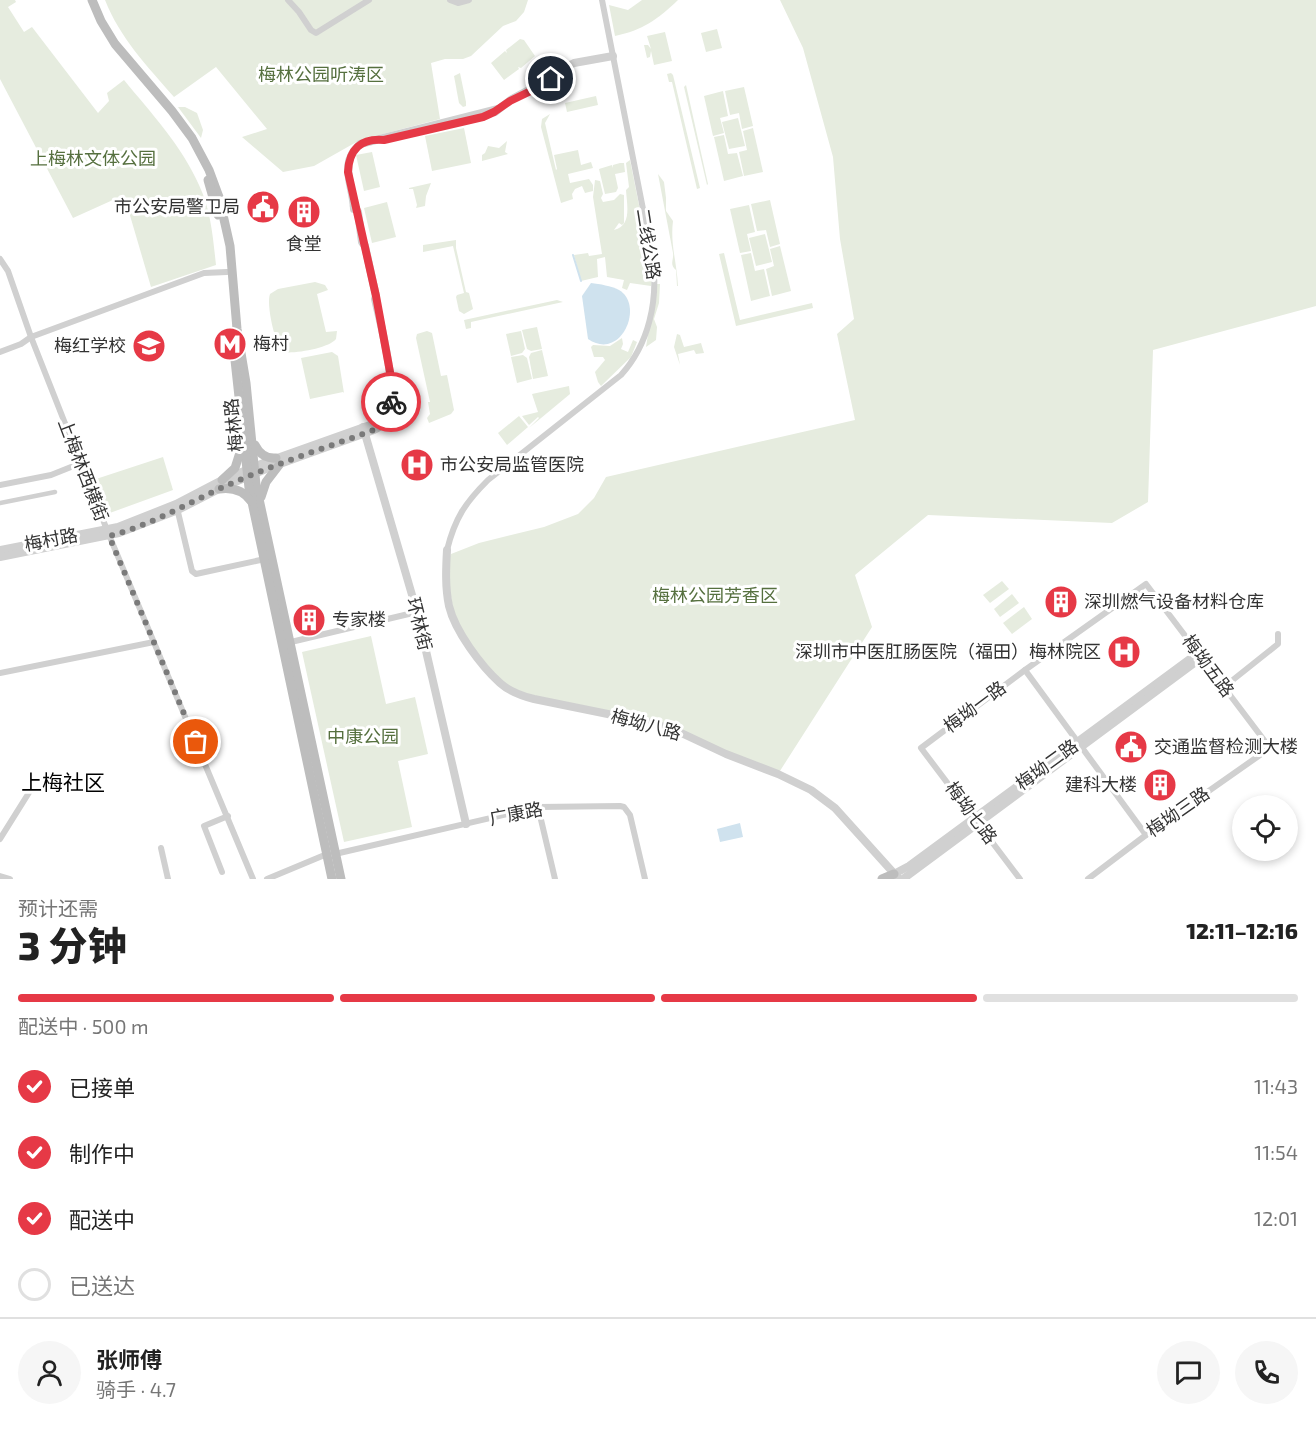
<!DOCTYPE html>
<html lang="zh">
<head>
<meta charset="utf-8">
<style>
  :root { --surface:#fff; --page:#f6f6f6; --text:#222; --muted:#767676; --line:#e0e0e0; --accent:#e63946 }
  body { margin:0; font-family:"Exo 2","Noto Sans SC",sans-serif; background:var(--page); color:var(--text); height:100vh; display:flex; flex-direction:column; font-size:22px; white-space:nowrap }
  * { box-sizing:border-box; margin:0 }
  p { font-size:20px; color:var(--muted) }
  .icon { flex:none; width:33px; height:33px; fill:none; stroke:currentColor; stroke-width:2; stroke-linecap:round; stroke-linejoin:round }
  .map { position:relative; height:879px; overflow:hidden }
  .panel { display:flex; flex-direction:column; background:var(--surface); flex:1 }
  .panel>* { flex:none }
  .tools { position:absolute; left:1232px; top:795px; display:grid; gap:12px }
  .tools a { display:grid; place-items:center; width:66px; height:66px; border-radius:50%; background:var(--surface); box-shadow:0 3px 9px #0003; font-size:30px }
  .pin { position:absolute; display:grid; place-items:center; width:51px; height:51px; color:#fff; margin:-26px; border:3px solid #fff; border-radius:50%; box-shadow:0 2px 6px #0007 }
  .courier { position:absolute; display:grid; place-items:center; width:60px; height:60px; margin:-30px; border:4px solid #e63946; border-radius:50%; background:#fff; color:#222; box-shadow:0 2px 8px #0007 }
  .summary em { font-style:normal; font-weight:800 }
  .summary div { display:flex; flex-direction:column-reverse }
  .summary { display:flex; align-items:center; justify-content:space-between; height:102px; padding:0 18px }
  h1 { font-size:39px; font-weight:800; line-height:45px }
  .bar { display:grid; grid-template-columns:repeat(4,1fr); gap:9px 6px; align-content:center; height:72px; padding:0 18px }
  .bar i { height:8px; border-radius:4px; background:var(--line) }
  .bar .current { background:var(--accent) }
  .bar p { grid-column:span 4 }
  .line { display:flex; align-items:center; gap:15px; padding:0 18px; border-top:2px solid var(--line) }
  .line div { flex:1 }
  .round { display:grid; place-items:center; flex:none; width:63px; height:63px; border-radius:32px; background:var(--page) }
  ol { padding:0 18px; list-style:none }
  li { display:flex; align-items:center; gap:18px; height:66px }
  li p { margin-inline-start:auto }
  li .icon { padding:6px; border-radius:50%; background:var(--accent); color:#fff; stroke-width:4 }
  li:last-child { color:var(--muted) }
  li i { width:33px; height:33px; border:3px solid var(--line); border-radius:50% }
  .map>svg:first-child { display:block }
  .green { fill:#e6ecdf }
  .water { fill:#cfe2ee }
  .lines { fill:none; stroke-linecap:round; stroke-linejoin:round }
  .stream { stroke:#cfe2ee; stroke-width:2 }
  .pedestrian { stroke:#d0d0d0; stroke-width:4.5 }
  .minor { stroke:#d0d0d0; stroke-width:6 }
  .tertiary { stroke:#d0d0d0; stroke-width:8 }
  .secondary { stroke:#bdbdbd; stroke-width:9 }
  .done { stroke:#7a7a7a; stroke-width:6; stroke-dasharray:0 10.8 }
  .route { stroke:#e63946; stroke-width:8 }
  .labels { text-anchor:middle; stroke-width:6; stroke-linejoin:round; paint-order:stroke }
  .park-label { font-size:18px; fill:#56703f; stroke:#fff }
  .poi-label { font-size:18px; fill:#333; stroke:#fff; text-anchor:start }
  .street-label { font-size:18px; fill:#333; stroke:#fff }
  .quarter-label { font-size:21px; fill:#000; stroke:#fff }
</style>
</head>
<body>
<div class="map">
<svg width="1316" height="879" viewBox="0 0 1316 879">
  <rect width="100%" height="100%" fill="#fff"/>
  <g class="green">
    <path d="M0 0H15L16 2 8 7 24 32 32 27 98 113 109 101 107 93 124 80C151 113 182 146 199 185 211 210 213 238 216 265L151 287 124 195 73 218 0 79Z"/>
    <path d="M105 0H528L524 12 516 21 503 26 471 56 463 59H445L431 63 440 119 360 140 314 166 283 172 242 137 267 129 216 67 174 97C147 66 120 38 105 0Z"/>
    <path d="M642 0H678C657 20 643 30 615 36L609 5 628 10Z"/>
    <polygon points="780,0 1316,0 1316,306 1153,350 1148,502 1112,523 928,515 855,575 872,627 778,774 677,731 557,705 500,684 455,622 446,564 451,554 479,543 544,527 578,514 594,498 606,477 855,420 837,334 854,319 840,239 833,157 803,48"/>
    <polygon points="717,29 722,48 706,52 701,33"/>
    <polygon points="665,32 672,61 654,65 651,51 650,57 647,58 644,45 648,45 651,49 647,36"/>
    <polygon points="520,39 524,40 535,56 521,68 518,67 519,69 504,80 491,63 505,51 507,53 506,50"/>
    <polygon points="460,73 466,102 466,106 463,107 459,103 454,76"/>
    <polygon points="671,73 673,75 700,188 697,189 672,82 669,82 667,74"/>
    <polygon points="686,85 708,184 707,185 684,87"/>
    <polygon points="744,87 753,126 742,129 739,113 730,115 725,91"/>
    <polygon points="723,91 728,116 720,118 724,133 713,136 704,96"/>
    <polygon points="596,96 598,105 567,112 565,103"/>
    <polygon points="178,107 185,107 197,113 203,130 201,138"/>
    <polygon points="550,114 545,123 556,170 557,169 554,155 578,150 581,165 591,162 593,168 568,174 570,183 589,179 593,185 593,191 585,193 582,186 575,189 572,194 573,199 561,203 541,127 542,119"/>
    <polygon points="738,118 745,146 729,149 722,122"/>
    <polygon points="464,128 471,163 432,171 425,136"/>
    <polygon points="753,128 763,172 744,176 739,152 747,150 743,131"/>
    <polygon points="724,135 728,154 737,153 743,176 724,181 714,137"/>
    <polygon points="507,141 505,152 508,154 482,161 482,155 485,153 488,146 499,148"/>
    <polygon points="372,152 380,187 364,191 356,155"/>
    <path d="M630 160 653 275 651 286 630 283 627 290 622 288 624 280 607 277 605 257 597 259 598 277 581 281 574 255 588 253 589 256 602 254 593 197 595 180 600 181 603 194 601 198 603 202 614 200 620 194 624 195V223L622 225 619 223 614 230C632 225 627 206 626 190L629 187 626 163Z"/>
    <polygon points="620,163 624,163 625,172 615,174 618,188 616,192 605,194 599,169 612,165 613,168 613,165"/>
    <path d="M658 174 664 182 666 198V211L673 221C670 244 677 263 678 286H677L676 270C669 264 674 260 673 253Z"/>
    <polygon points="431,183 426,196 425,206 416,208 417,205 413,189 409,189 409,188"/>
    <polygon points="770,200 780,244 770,247 766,230 757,231 751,204"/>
    <polygon points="387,202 396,237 372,243 364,208"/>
    <polygon points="749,205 755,232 747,234 751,251 740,253 730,209"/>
    <polygon points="765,234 772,262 756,266 749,238"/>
    <polygon points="456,240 456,248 466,292 469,293 473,309 464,314 459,311 456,297 457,295 464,293 453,246 423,252 423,245"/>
    <polygon points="780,246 791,291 772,296 766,269 774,266 770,249"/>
    <polygon points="724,253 740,320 812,303 813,308 736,326 719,254"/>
    <polygon points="751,253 755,271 764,269 770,296 751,301 741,255"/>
    <path d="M315 282 325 285 328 290 317 294 326 332 337 331 336 339C329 348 295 354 283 352 275 345 266 304 270 294L278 289Z"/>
    <polygon points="656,284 660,284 659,303 654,319 657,327 656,340 646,347"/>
    <polygon points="557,300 563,302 471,322 471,328 466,329 464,320"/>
    <polygon points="537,327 542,349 531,351 527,349 522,330"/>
    <polygon points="427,331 432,333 441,376 447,375 454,410 451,414 429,423 427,418 430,414 428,402 430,402 416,338 417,334"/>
    <polygon points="521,331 525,349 522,353 511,356 506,334"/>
    <polygon points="677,334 680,335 684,347 701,343 704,353 696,354 694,350 678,354 680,365 674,347"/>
    <polygon points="622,338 623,344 621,349 628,352 633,340 637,342 631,357 601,386 598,382 595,372 605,360 603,357 594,357 591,347 593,345 610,346"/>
    <polygon points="542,350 548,376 533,379 529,357 531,353"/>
    <polygon points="332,352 338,356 344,393 343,392 310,399 301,358"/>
    <polygon points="523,355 527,358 532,379 517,383 511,357"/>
    <polygon points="569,386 570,394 529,428 539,418 538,417 529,425 522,416 538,412 532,394"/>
    <polygon points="519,416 528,427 507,445 498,433"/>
    <polygon points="163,457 173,490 107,514 93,480"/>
    <polygon points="1002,581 1009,589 990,603 983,595"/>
    <polygon points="1012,594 1019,603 1000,617 994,609"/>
    <polygon points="1024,607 1032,619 1012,634 1003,623"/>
    <polygon points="371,636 386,704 415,697 428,754 398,761 412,827 344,842 302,652"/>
  </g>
  <g class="water">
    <path d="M591 283C600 284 611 286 619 290 645 305 621 362 588 339L582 296Z"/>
    <polygon points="740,823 743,837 720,842 717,829"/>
  </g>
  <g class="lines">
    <polyline class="stream" points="573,255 581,281"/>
    <polyline class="pedestrian" points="0,503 55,492"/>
    <g class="minor">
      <polyline points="288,0 299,12 311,30 316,33 369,0"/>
      <polyline points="450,0 458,3 469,0"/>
      <polyline points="0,259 8,271 31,337 109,535 253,879"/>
      <polyline points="0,352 21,344 31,337 204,273 227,272"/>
      <polyline points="0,485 51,475 81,463"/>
      <polyline points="177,508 192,571 196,574 265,559"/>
      <path d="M447 550C455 518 465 503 488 480L621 375C649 344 658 301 653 260L602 0"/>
      <polyline points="291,642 417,612"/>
      <polyline points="1025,670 1146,835"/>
      <polyline points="0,673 154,642"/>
      <polyline points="1224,687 1278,644 1278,634"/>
      <polyline points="538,807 555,879"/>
      <polyline points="0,839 30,791"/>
      <polyline points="161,848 168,879"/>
      <polyline points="335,854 538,807 620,806 624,807 630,815 645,879"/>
      <polyline points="222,872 204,826 228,816"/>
      <polyline points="0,876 10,879"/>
      <polyline points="267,879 327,854"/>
      <polyline points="1020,879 921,748 1025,670 1146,584 1270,748 1146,835 1088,879"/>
    </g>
    <g class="tertiary">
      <polyline points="537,88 542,80 574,63 613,56"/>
      <polyline points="495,112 512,99 538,85"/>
      <path d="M354 209C353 184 338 164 360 144L498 109"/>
      <polyline points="363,427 417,612 466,824"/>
      <polyline points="0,550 118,527 176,504 222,480 266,462 384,420"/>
      <path d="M447 550C446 568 445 587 449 606 455 631 481 666 500 683 510 692 522 696 534 699L652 723 677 731 726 754 778 774 811 790 835 808 899 879"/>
      <path d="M0 557 119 533 178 510 219 489 266 469 374 430C378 428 382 425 385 421 401 399 381 326 375 299L376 296 365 246 362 242 358 212 354 206"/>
      <polyline points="894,874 909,866 1198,653"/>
      <polyline points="903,879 1201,658"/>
    </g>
    <g class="secondary">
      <polyline points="92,0 101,21 115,44 172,111 192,138 209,170 219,197 230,246 237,329 246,383 256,485 341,879"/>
      <polyline points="208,180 218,215"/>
      <polyline points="233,342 249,488 332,879"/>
      <path d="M255 445C259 453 266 459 276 458"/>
      <polyline points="222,480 235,468 243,443"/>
      <path d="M219 489C232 487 243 490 251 501"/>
      <polyline points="261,497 266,482 279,465"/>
      <polyline points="882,879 894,874"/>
    </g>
  </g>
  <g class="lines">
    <path class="done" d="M196 742 109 536C148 526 183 506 219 489 269 466 322 449 374 430L385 422 391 402"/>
    <path class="route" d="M391 402 390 372 376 296 348 172C349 149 361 138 384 140L483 117 494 112 510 101 537 88 542 82 551 79"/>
  </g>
  <defs>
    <g id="civic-disc" transform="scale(1.725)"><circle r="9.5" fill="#e63946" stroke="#fff"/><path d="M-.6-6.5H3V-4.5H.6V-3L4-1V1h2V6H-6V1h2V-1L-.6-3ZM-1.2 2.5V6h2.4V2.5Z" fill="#fff"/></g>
    <g id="building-disc" transform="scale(1.725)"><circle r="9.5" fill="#e63946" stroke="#fff"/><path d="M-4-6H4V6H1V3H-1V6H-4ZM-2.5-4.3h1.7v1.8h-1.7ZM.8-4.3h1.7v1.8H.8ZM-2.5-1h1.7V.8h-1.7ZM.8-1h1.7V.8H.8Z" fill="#fff"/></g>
    <g id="metro-disc" transform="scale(1.725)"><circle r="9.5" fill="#e63946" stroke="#fff"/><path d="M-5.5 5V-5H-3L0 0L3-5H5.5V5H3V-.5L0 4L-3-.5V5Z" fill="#fff"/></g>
    <g id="school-disc" transform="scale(1.725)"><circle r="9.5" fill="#e63946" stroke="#fff"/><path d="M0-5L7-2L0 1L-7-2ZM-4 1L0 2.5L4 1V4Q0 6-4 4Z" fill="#fff"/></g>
    <g id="hospital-disc" transform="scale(1.725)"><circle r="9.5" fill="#e63946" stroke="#fff"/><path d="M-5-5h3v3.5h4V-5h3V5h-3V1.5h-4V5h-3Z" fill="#fff"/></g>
  </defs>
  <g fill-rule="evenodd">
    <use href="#civic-disc" x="263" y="207"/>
    <use href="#building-disc" x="304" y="212"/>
    <use href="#metro-disc" x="230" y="344"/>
    <use href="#school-disc" x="149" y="346"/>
    <use href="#hospital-disc" x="417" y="465"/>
    <use href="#building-disc" x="1061" y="602"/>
    <use href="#building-disc" x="309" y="620"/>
    <use href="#hospital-disc" x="1124" y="652"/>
    <use href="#civic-disc" x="1131" y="747"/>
    <use href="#building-disc" x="1160" y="785"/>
  </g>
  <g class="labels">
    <g class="park-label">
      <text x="321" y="81">梅林公园听涛区</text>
      <text x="93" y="165">上梅林文体公园</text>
      <text x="715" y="602">梅林公园芳香区</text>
      <text x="363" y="743">中康公园</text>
    </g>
    <g class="poi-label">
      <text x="240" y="213" text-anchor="end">市公安局警卫局</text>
      <text x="304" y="250" text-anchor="middle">食堂</text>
      <text x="253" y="350">梅村</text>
      <text x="126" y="352" text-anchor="end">梅红学校</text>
      <text x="440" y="471">市公安局监管医院</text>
      <text x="1084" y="608">深圳燃气设备材料仓库</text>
      <text x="332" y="626">专家楼</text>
      <text x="1101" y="658" text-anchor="end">深圳市中医肛肠医院（福田）梅林院区</text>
      <text x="1154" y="753">交通监督检测大楼</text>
      <text x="1137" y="791" text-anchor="end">建科大楼</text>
    </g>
    <g class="street-label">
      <text transform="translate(648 244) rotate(81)" y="6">二线公路</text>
      <text transform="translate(234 425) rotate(-96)" y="6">梅林路</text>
      <text transform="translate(83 470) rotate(69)" y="6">上梅林西横街</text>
      <text transform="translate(51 540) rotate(-11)" y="6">梅村路</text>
      <text transform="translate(419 624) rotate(76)" y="6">环林街</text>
      <text transform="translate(1208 666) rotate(53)" y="6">梅坳五路</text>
      <text transform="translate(975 707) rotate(-37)" y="6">梅坳一路</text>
      <text transform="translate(646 725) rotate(15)" y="6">梅坳八路</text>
      <text transform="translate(1047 765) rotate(-36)" y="6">梅坳二路</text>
      <text transform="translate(1178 812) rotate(-35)" y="6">梅坳三路</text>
      <text transform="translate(971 813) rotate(53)" y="6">梅坳七路</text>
      <text transform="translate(516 814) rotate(-11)" y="6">广康路</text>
    </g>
    <g class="quarter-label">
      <text x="63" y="790">上梅社区</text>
    </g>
  </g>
</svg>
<div class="tools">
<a><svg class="icon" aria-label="locate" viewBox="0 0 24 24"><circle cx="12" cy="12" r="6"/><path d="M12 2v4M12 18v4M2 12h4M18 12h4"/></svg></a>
</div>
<div class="pin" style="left:196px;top:742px;background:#ea580c"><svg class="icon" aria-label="bag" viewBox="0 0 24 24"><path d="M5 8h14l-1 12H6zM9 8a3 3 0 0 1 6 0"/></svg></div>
<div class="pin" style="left:551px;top:79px;background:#1f2937"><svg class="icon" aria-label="home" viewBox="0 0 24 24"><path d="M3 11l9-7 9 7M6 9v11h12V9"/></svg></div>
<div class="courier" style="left:391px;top:402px"><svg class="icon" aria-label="bike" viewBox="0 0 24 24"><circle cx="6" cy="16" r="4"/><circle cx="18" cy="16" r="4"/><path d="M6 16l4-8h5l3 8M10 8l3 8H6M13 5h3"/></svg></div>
</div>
<section class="panel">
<div class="summary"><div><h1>3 分钟</h1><p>预计还需</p></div><em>12:11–12:16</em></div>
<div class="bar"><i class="current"></i><i class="current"></i><i class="current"></i><i></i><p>配送中 · 500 m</p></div>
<ol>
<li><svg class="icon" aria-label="check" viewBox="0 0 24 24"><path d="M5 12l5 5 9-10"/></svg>已接单<p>11:43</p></li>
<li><svg class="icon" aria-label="check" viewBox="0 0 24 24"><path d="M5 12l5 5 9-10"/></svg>制作中<p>11:54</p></li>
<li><svg class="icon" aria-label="check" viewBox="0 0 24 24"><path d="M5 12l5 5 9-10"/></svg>配送中<p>12:01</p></li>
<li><i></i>已送达</li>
</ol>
<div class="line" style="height:108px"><a class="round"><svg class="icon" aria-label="person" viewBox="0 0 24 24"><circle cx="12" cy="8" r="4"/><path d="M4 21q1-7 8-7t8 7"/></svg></a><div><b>张师傅</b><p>骑手 · 4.7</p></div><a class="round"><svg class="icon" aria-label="chat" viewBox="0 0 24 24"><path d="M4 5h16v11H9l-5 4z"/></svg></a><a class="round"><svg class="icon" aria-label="phone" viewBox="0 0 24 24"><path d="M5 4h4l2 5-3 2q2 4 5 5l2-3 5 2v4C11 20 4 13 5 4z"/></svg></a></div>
</section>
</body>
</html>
